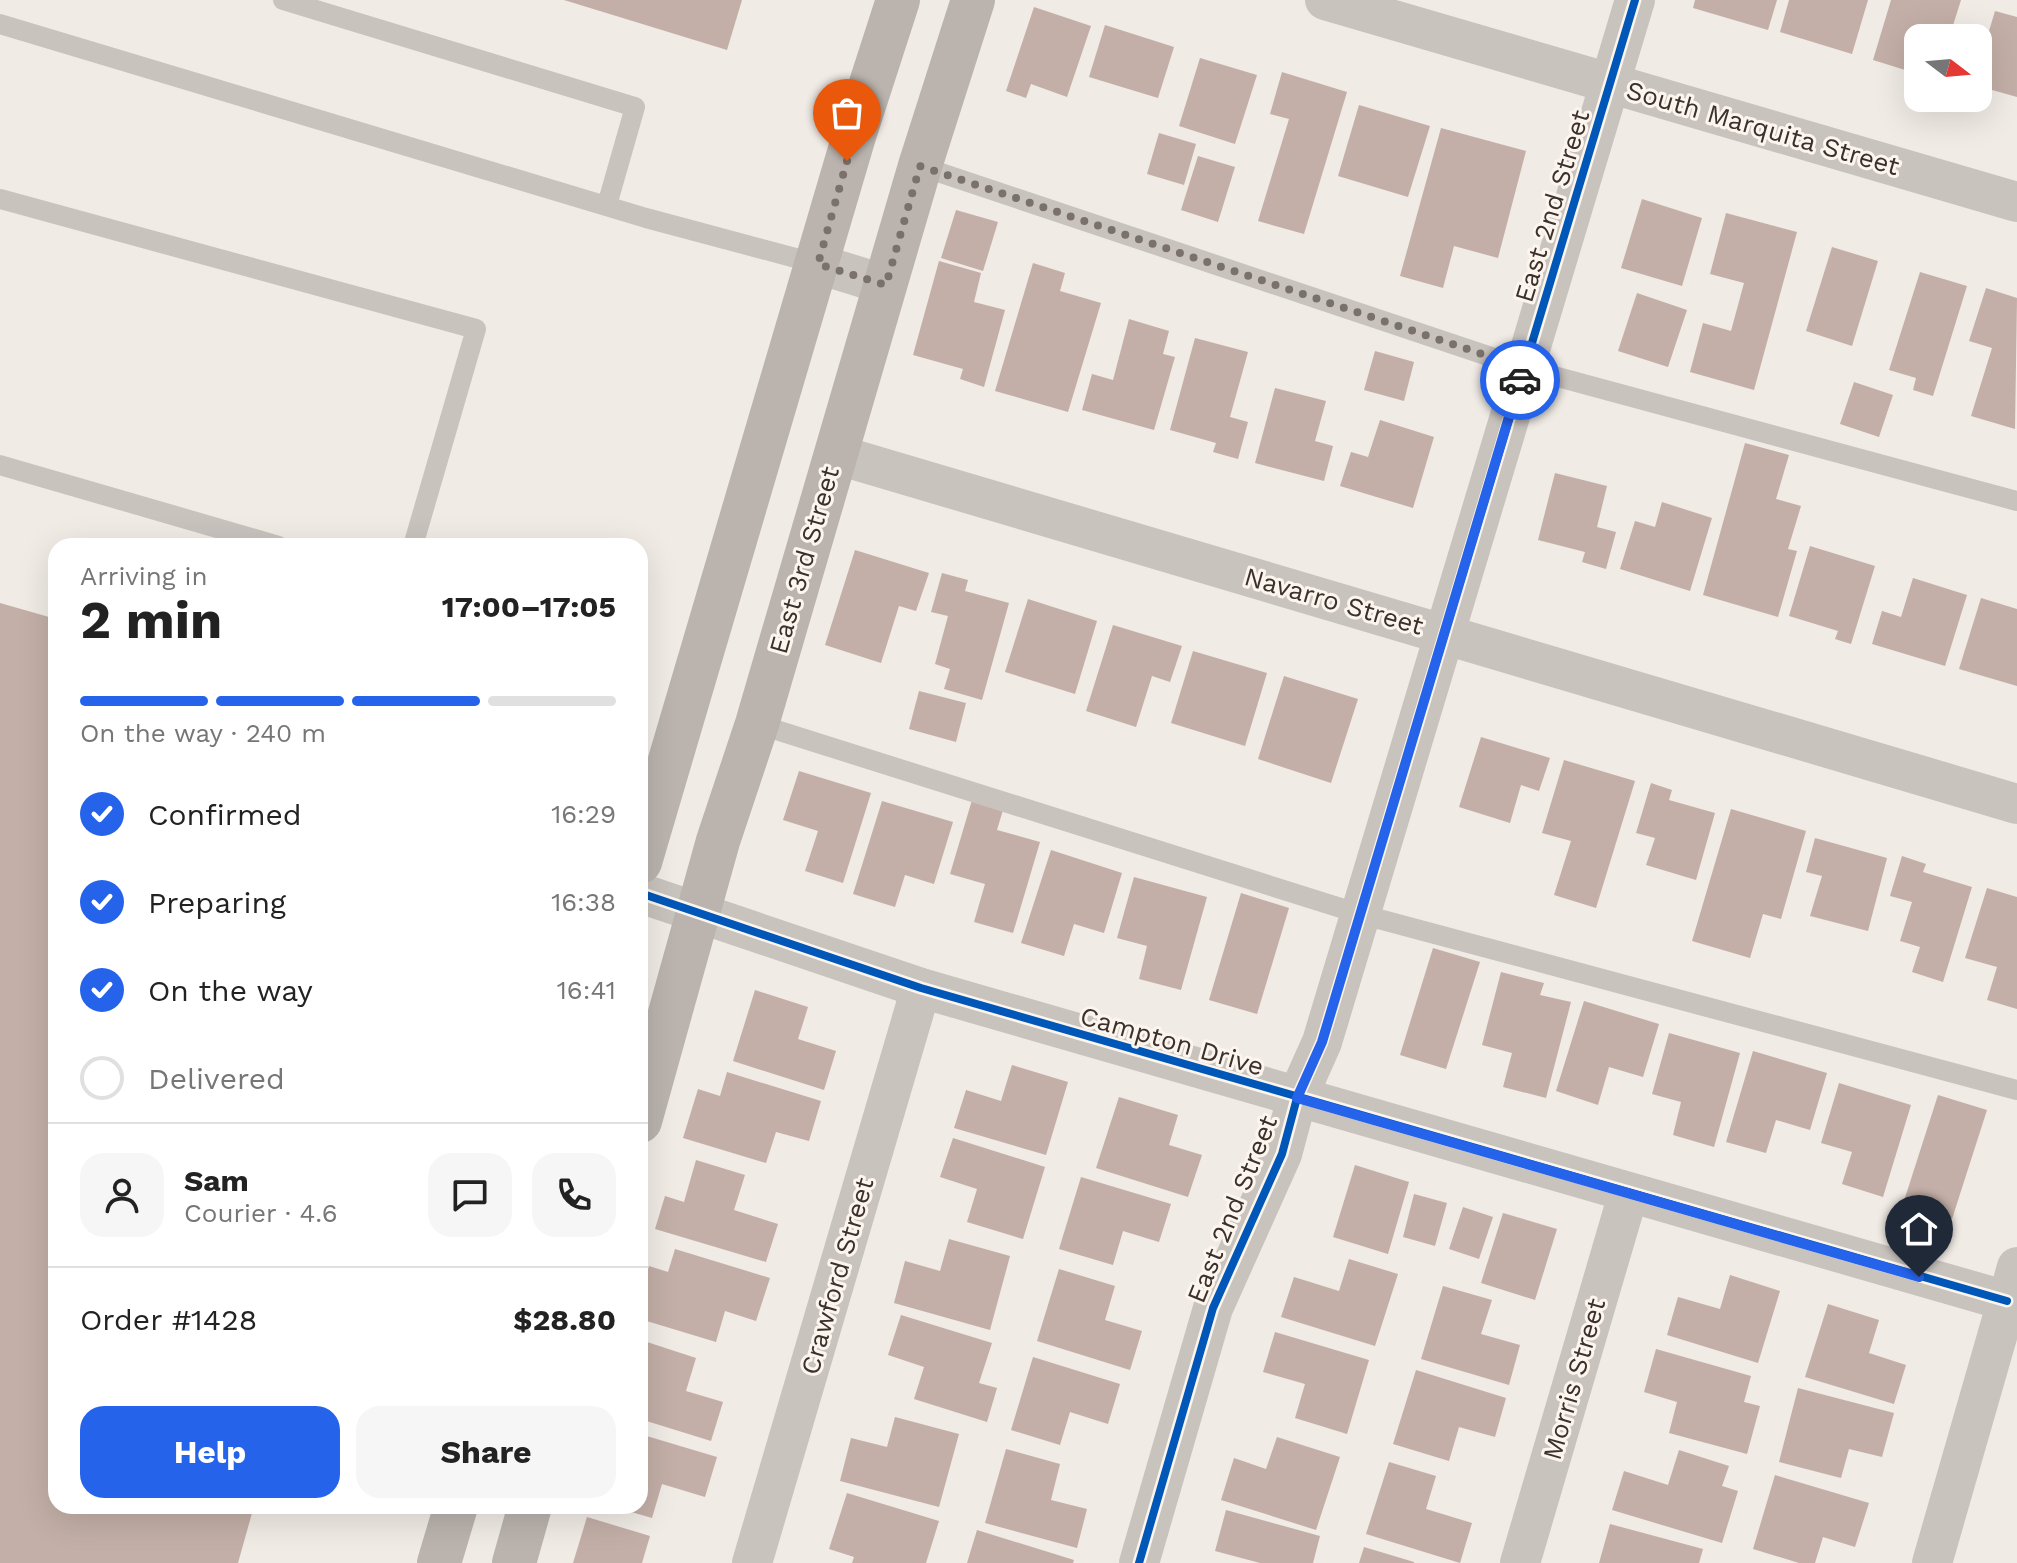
<!DOCTYPE html>
<html lang="en">
<head>
<meta charset="utf-8">
<style>
  :root { --surface:#fff; --page:#f6f6f6; --text:#222; --muted:#767676; --line:#e0e0e0; --accent:#2563eb }
  body { margin:0; font-family:"Work Sans",sans-serif; background:var(--page); color:var(--text); height:100vh; display:flex; flex-direction:column; font-size:30px; white-space:nowrap }
  * { box-sizing:border-box; margin:0 }
  p { font-size:26px; color:var(--muted) }
  .icon { flex:none; width:44px; height:44px; fill:none; stroke:currentColor; stroke-width:2; stroke-linecap:round; stroke-linejoin:round }
  .map { position:relative; flex:1; overflow:hidden }
  .details { position:absolute; left:48px; top:538px; width:600px; height:976px; display:flex; flex-direction:column; background:var(--surface); border-radius:24px; box-shadow:0 8px 32px #0002 }
  .details>* { flex:none }
  .needle { width:52px; rotate:106deg }
  .buttons { position:absolute; left:1904px; top:24px; display:grid; gap:16px }
  .buttons a { display:grid; place-items:center; width:88px; height:88px; border-radius:16px; background:var(--surface); box-shadow:0 8px 32px #0002; font-size:40px }
  .pin { position:absolute; display:grid; place-items:center; width:68px; height:68px; color:#fff; margin:-82px -34px; border-radius:50% 50% 50% 0; rotate:-45deg; box-shadow:0 0 8px #0007 }
  .pin .icon { rotate:45deg }
  .courier { position:absolute; display:grid; place-items:center; width:80px; height:80px; margin:-40px; border:6px solid #2563eb; border-radius:50%; background:#fff; color:#222; box-shadow:0 2px 10px #0007 }
  .headline em { font-style:normal; font-weight:700 }
  .headline div { display:flex; flex-direction:column-reverse }
  .headline { display:flex; align-items:center; justify-content:space-between; height:136px; padding:0 32px }
  h1 { font-size:52px; font-weight:700; line-height:60px }
  .bar { display:grid; grid-template-columns:repeat(4,1fr); gap:12px 8px; align-content:center; height:96px; padding:0 32px }
  .bar i { height:10px; border-radius:6px; background:var(--line) }
  .bar .on { background:var(--accent) }
  .bar p { grid-column:span 4 }
  .line { display:flex; align-items:center; gap:20px; padding:0 32px; border-top:2px solid var(--line) }
  .line div { flex:1 }
  .round { display:grid; place-items:center; flex:none; width:84px; height:84px; border-radius:24px; background:var(--page) }
  ol { padding:0 32px; list-style:none }
  li { display:flex; align-items:center; gap:24px; height:88px }
  li p { margin-inline-start:auto }
  li .icon { padding:8px; border-radius:50%; background:var(--accent); color:#fff; stroke-width:4 }
  li:last-child { color:var(--muted) }
  li i { width:44px; height:44px; border:4px solid var(--line); border-radius:50% }
  .primary-button { display:flex; gap:16px; margin-top:auto; padding:16px 32px }
  .primary-button a { flex:1; height:92px; border-radius:24px; background:var(--accent); color:#fff; font-size:32px; font-weight:700; line-height:92px; text-align:center }
  .primary-button a+a { background:var(--page); color:var(--text) }
  .map>svg:first-child { display:block }
  .building { fill:#c3afa7 }
  .lines { fill:none; stroke-linecap:round; stroke-linejoin:round }
  .lane { stroke:#c9c3be; stroke-width:20 }
  .street { stroke:#c9c3be; stroke-width:40 }
  .secondary { stroke:#bab3ae; stroke-width:44 }
  .cycleway-casing { stroke:#fbf5ee; stroke-width:13 }
  .cycleway { stroke:#0057b8; stroke-width:8 }
  .done { stroke:#7a716c; stroke-width:8; stroke-dasharray:0 14.4 }
  .route { stroke:#2563eb; stroke-width:10 }
  .labels { text-anchor:middle; stroke-width:6; stroke-linejoin:round; paint-order:stroke }
  .street-label { font-size:26px; fill:#3b302b; stroke:#fbf5ee }
</style>
</head>
<body>
<div class="map">
<svg width="2017" height="1563" viewBox="0 0 2017 1563">
  <rect width="100%" height="100%" fill="#f0ebe5"/>
  <g class="building">
    <polygon points="564,0 742,0 727,50"/>
    <polygon points="1695,0 1777,0 1768,30 1693,8"/>
    <polygon points="1789,0 1868,0 1852,54 1780,32"/>
    <polygon points="1891,0 1961,0 1949,38 1918,38 1918,74 1873,60"/>
    <polygon points="1034,7 1091,26 1067,97 1031,84 1026,98 1006,91"/>
    <polygon points="1995,11 2017,17 2017,97 1978,86 1978,68"/>
    <polygon points="1105,25 1174,47 1158,98 1089,77"/>
    <polygon points="1200,58 1257,75 1235,144 1179,126"/>
    <polygon points="1282,72 1347,92 1304,234 1258,221 1289,119 1270,114"/>
    <polygon points="1359,105 1430,126 1408,197 1338,176"/>
    <polygon points="1441,128 1526,151 1498,258 1454,246 1443,288 1400,276"/>
    <polygon points="1159,133 1196,144 1184,185 1147,174"/>
    <polygon points="1198,156 1235,167 1218,222 1181,210"/>
    <polygon points="1642,199 1702,218 1682,286 1621,268"/>
    <polygon points="956,210 998,222 983,271 941,258"/>
    <polygon points="1726,213 1797,232 1754,390 1690,372 1703,323 1731,331 1744,283 1710,274"/>
    <polygon points="1832,247 1878,261 1852,346 1806,331"/>
    <polygon points="939,261 981,273 974,302 1005,310 984,387 960,379 963,369 913,355"/>
    <polygon points="1033,263 1065,273 1060,291 1101,303 1068,412 995,391"/>
    <polygon points="1920,272 1967,286 1933,396 1913,390 1916,378 1889,370"/>
    <polygon points="1986,288 2017,298 2015,429 1971,416 1992,348 1969,341"/>
    <polygon points="1637,293 1687,310 1668,367 1618,351"/>
    <polygon points="1129,319 1169,331 1163,354 1175,357 1154,430 1082,410 1092,374 1113,380"/>
    <polygon points="1195,338 1248,352 1230,417 1248,422 1238,459 1213,452 1216,443 1170,430"/>
    <polygon points="1375,351 1414,362 1404,401 1364,390"/>
    <polygon points="1854,382 1893,395 1879,437 1840,424"/>
    <polygon points="1275,388 1326,401 1315,441 1333,446 1324,481 1255,463"/>
    <polygon points="1380,420 1434,437 1413,508 1340,486 1351,452 1368,457"/>
    <polygon points="1745,443 1789,455 1776,499 1801,506 1788,549 1797,551 1778,617 1703,595"/>
    <polygon points="1555,473 1607,486 1597,527 1616,532 1606,569 1582,562 1585,552 1538,540"/>
    <polygon points="1662,502 1712,518 1690,591 1620,569 1635,521 1655,527"/>
    <polygon points="1810,546 1875,566 1851,644 1835,639 1838,631 1789,616"/>
    <polygon points="855,550 929,573 916,611 899,606 881,663 825,645"/>
    <polygon points="942,573 968,580 965,591 1009,603 982,700 944,689 950,669 935,664 948,616 931,612"/>
    <polygon points="1913,578 1967,595 1945,666 1872,644 1882,611 1901,617"/>
    <polygon points="1981,598 2017,609 2017,686 1959,669"/>
    <polygon points="1028,599 1097,621 1075,694 1005,672"/>
    <polygon points="0,603 56,619 56,1506 254,1506 238,1563 0,1563"/>
    <polygon points="1113,625 1182,646 1170,682 1152,676 1136,727 1086,711"/>
    <polygon points="1193,651 1267,673 1245,746 1171,723"/>
    <polygon points="1284,676 1358,699 1331,783 1258,759"/>
    <polygon points="919,691 966,703 956,742 909,729"/>
    <polygon points="1481,737 1550,758 1539,791 1521,785 1510,823 1459,807"/>
    <polygon points="1564,760 1635,781 1596,908 1554,895 1571,841 1542,833"/>
    <polygon points="799,771 871,793 843,883 805,871 818,831 783,820"/>
    <polygon points="1651,783 1672,790 1669,800 1715,813 1696,880 1646,865 1655,838 1636,833"/>
    <polygon points="972,800 1003,810 997,830 1040,842 1013,933 974,922 985,884 950,874"/>
    <polygon points="882,801 953,822 934,884 905,875 895,907 853,894"/>
    <polygon points="1731,809 1806,831 1781,919 1763,914 1750,958 1692,941"/>
    <polygon points="1815,838 1887,858 1868,931 1810,916 1822,876 1806,872"/>
    <polygon points="1051,850 1122,873 1104,933 1074,924 1064,956 1021,943"/>
    <polygon points="1902,856 1926,864 1923,872 1972,887 1943,982 1912,972 1920,947 1900,941 1912,902 1890,896"/>
    <polygon points="1134,877 1207,897 1181,990 1139,979 1147,946 1117,938"/>
    <polygon points="1987,888 2017,897 2017,1009 1987,1000 1997,967 1965,958"/>
    <polygon points="1241,893 1289,908 1257,1014 1209,1000"/>
    <polygon points="1433,948 1480,962 1446,1069 1400,1055"/>
    <polygon points="1501,972 1544,983 1540,995 1571,1002 1546,1098 1503,1087 1512,1053 1482,1045"/>
    <polygon points="755,990 808,1007 798,1039 836,1051 824,1090 733,1061"/>
    <polygon points="1584,1001 1659,1024 1643,1077 1609,1067 1598,1105 1556,1091"/>
    <polygon points="1669,1033 1740,1053 1714,1147 1673,1135 1681,1102 1652,1094"/>
    <polygon points="1753,1051 1827,1073 1810,1130 1776,1120 1766,1153 1726,1142"/>
    <polygon points="1012,1065 1068,1082 1046,1155 954,1128 966,1090 1001,1101"/>
    <polygon points="727,1072 821,1101 809,1141 776,1132 766,1163 683,1138 698,1089 720,1096"/>
    <polygon points="1839,1083 1911,1105 1883,1197 1842,1184 1852,1152 1821,1143"/>
    <polygon points="1938,1095 1987,1110 1952,1219 1903,1204"/>
    <polygon points="1119,1097 1178,1115 1169,1145 1202,1155 1188,1197 1096,1168"/>
    <polygon points="953,1138 1045,1167 1023,1239 967,1222 977,1189 940,1177"/>
    <polygon points="696,1160 745,1175 734,1210 778,1224 766,1262 655,1229 665,1196 684,1202"/>
    <polygon points="1355,1165 1409,1182 1388,1254 1333,1237"/>
    <polygon points="1081,1177 1171,1204 1159,1242 1123,1231 1113,1265 1059,1249"/>
    <polygon points="1414,1194 1447,1203 1435,1246 1403,1237"/>
    <polygon points="1463,1207 1493,1217 1479,1259 1449,1249"/>
    <polygon points="1503,1213 1557,1229 1535,1300 1481,1283"/>
    <polygon points="949,1239 1010,1256 990,1330 894,1303 905,1261 940,1271"/>
    <polygon points="675,1249 770,1278 756,1321 725,1311 716,1342 640,1319 640,1297 649,1266 668,1272"/>
    <polygon points="1349,1259 1398,1274 1375,1346 1281,1317 1294,1277 1339,1291"/>
    <polygon points="1059,1269 1115,1286 1105,1320 1142,1331 1130,1370 1037,1341"/>
    <polygon points="1730,1275 1780,1291 1758,1363 1667,1335 1678,1297 1720,1309"/>
    <polygon points="1443,1286 1492,1300 1481,1334 1520,1345 1509,1385 1421,1359"/>
    <polygon points="1828,1304 1879,1320 1869,1353 1906,1365 1894,1404 1805,1377"/>
    <polygon points="901,1315 992,1343 979,1383 997,1388 987,1422 914,1399 924,1367 888,1355"/>
    <polygon points="1275,1332 1369,1360 1347,1434 1295,1418 1305,1384 1263,1372"/>
    <polygon points="644,1341 696,1358 686,1391 723,1402 711,1441 640,1419 640,1353"/>
    <polygon points="1656,1349 1751,1376 1744,1402 1760,1406 1747,1454 1669,1433 1677,1402 1644,1392"/>
    <polygon points="1033,1357 1120,1384 1108,1424 1070,1412 1060,1445 1011,1430"/>
    <polygon points="1416,1370 1506,1398 1495,1437 1459,1427 1449,1461 1393,1444"/>
    <polygon points="1798,1388 1894,1413 1882,1457 1849,1449 1841,1478 1779,1462"/>
    <polygon points="895,1417 959,1434 939,1507 840,1481 851,1438 887,1447"/>
    <polygon points="640,1434 717,1457 705,1497 662,1484 652,1518 614,1507 640,1506"/>
    <polygon points="1277,1437 1340,1457 1316,1530 1221,1500 1234,1458 1266,1469"/>
    <polygon points="1006,1449 1060,1464 1051,1500 1087,1509 1077,1548 985,1523"/>
    <polygon points="1679,1450 1729,1466 1722,1486 1738,1491 1722,1543 1612,1510 1624,1471 1668,1485"/>
    <polygon points="1389,1462 1436,1476 1426,1509 1472,1523 1460,1563 1366,1534"/>
    <polygon points="1775,1475 1869,1503 1855,1547 1823,1537 1815,1563 1799,1563 1753,1549"/>
    <polygon points="847,1493 939,1521 926,1563 852,1563 854,1557 829,1549"/>
    <polygon points="1226,1510 1320,1536 1313,1563 1260,1563 1215,1551"/>
    <polygon points="587,1517 650,1536 642,1563 573,1563"/>
    <polygon points="1610,1524 1703,1549 1699,1563 1599,1563"/>
    <polygon points="977,1530 1074,1560 1073,1563 967,1563"/>
    <polygon points="1364,1547 1414,1562 1414,1563 1359,1563"/>
  </g>
  <g class="lines">
    <g class="lane">
      <polyline points="283,0 635,107 607,205"/>
      <polyline points="0,24 646,218 818,264"/>
      <polyline points="920,166 1524,368 2017,501"/>
      <polyline points="0,199 476,329 413,546"/>
      <polyline points="0,465 279,546"/>
      <polyline points="757,724 1360,914 2017,1090"/>
    </g>
    <g class="street">
      <polyline points="1325,0 2017,202"/>
      <polyline points="818,264 886,285"/>
      <polyline points="835,454 2017,804"/>
      <polyline points="640,893 921,988 2007,1301"/>
      <polyline points="752,1563 921,988"/>
      <polyline points="1139,1563 1213,1308 1282,1154 1297,1098 1322,1042 1635,0"/>
      <polyline points="1520,1563 1628,1195"/>
      <polyline points="1932,1563 2017,1267"/>
    </g>
    <g class="secondary">
      <polyline points="640,862 854,136 898,0"/>
      <polyline points="640,1121 718,841 757,724 920,166 973,0"/>
      <polyline points="439,1563 456,1506"/>
      <polyline points="514,1563 530,1506"/>
    </g>
    <g class="cycleway-casing">
      <g id="cycleway">
        <polyline points="640,893 921,988 2007,1301"/>
        <polyline points="1139,1563 1213,1308 1282,1154 1297,1098 1322,1042 1635,0"/>
      </g>
    </g>
    <use href="#cycleway" class="cycleway"/>
  </g>
  <g class="lines">
    <polyline class="done" points="847,161 818,264 886,285 920,166 1524,368 1520,380"/>
    <polyline class="route" points="1520,380 1322,1042 1297,1098 1919,1277"/>
  </g>
  <g class="labels">
    <g class="street-label">
      <text transform="translate(1763 128) rotate(16)" y="9">South Marquita Street</text>
      <text transform="translate(1552 206) rotate(-73)" y="9">East 2nd Street</text>
      <text transform="translate(804 560) rotate(-74)" y="9">East 3rd Street</text>
      <text transform="translate(1334 601) rotate(16)" y="9">Navarro Street</text>
      <text transform="translate(1172 1041) rotate(16)" y="9">Campton Drive</text>
      <text transform="translate(1232 1209) rotate(-68)" y="9">East 2nd Street</text>
      <text transform="translate(837 1276) rotate(-74)" y="9">Crawford Street</text>
      <text transform="translate(1574 1379) rotate(-74)" y="9">Morris Street</text>
    </g>
  </g>
</svg>
<div class="buttons">
<a><svg class="needle" viewBox="-14 -14 28 28"><path d="M0-13l5 13h-10z" fill="#e53935"/><path d="M0 13l5-13h-10z" fill="#767676"/></svg></a>
</div>
<div class="pin" style="left:847px;top:161px;background:#ea580c"><svg class="icon" aria-label="bag" viewBox="0 0 24 24"><path d="M5 8h14l-1 12H6zM9 8a3 3 0 0 1 6 0"/></svg></div>
<div class="pin" style="left:1919px;top:1277px;background:#1f2937"><svg class="icon" aria-label="home" viewBox="0 0 24 24"><path d="M3 11l9-7 9 7M6 9v11h12V9"/></svg></div>
<div class="courier" style="left:1520px;top:380px"><svg class="icon" aria-label="car" viewBox="0 0 24 24"><path d="M5 17H2v-5l4-1 3-4h7l3 4 3 1v5h-3M9 17h6M6 11h13"/><circle cx="7" cy="17" r="2"/><circle cx="17" cy="17" r="2"/></svg></div>
<section class="details">
<div class="headline"><div><h1>2 min</h1><p>Arriving in</p></div><em>17:00–17:05</em></div>
<div class="bar"><i class="on"></i><i class="on"></i><i class="on"></i><i></i><p>On the way · 240 m</p></div>
<ol>
<li><svg class="icon" aria-label="check" viewBox="0 0 24 24"><path d="M5 12l5 5 9-10"/></svg>Confirmed<p>16:29</p></li>
<li><svg class="icon" aria-label="check" viewBox="0 0 24 24"><path d="M5 12l5 5 9-10"/></svg>Preparing<p>16:38</p></li>
<li><svg class="icon" aria-label="check" viewBox="0 0 24 24"><path d="M5 12l5 5 9-10"/></svg>On the way<p>16:41</p></li>
<li><i></i>Delivered</li>
</ol>
<div class="line" style="height:144px"><a class="round"><svg class="icon" aria-label="person" viewBox="0 0 24 24"><circle cx="12" cy="8" r="4"/><path d="M4 21q1-7 8-7t8 7"/></svg></a><div><b>Sam</b><p>Courier · 4.6</p></div><a class="round"><svg class="icon" aria-label="chat" viewBox="0 0 24 24"><path d="M4 5h16v11H9l-5 4z"/></svg></a><a class="round"><svg class="icon" aria-label="phone" viewBox="0 0 24 24"><path d="M5 4h4l2 5-3 2q2 4 5 5l2-3 5 2v4C11 20 4 13 5 4z"/></svg></a></div>
<div class="line" style="height:104px"><div>Order #1428</div><b>$28.80</b></div>
<div class="primary-button"><a>Help</a><a>Share</a></div>
</section>
</div>
</body>
</html>
